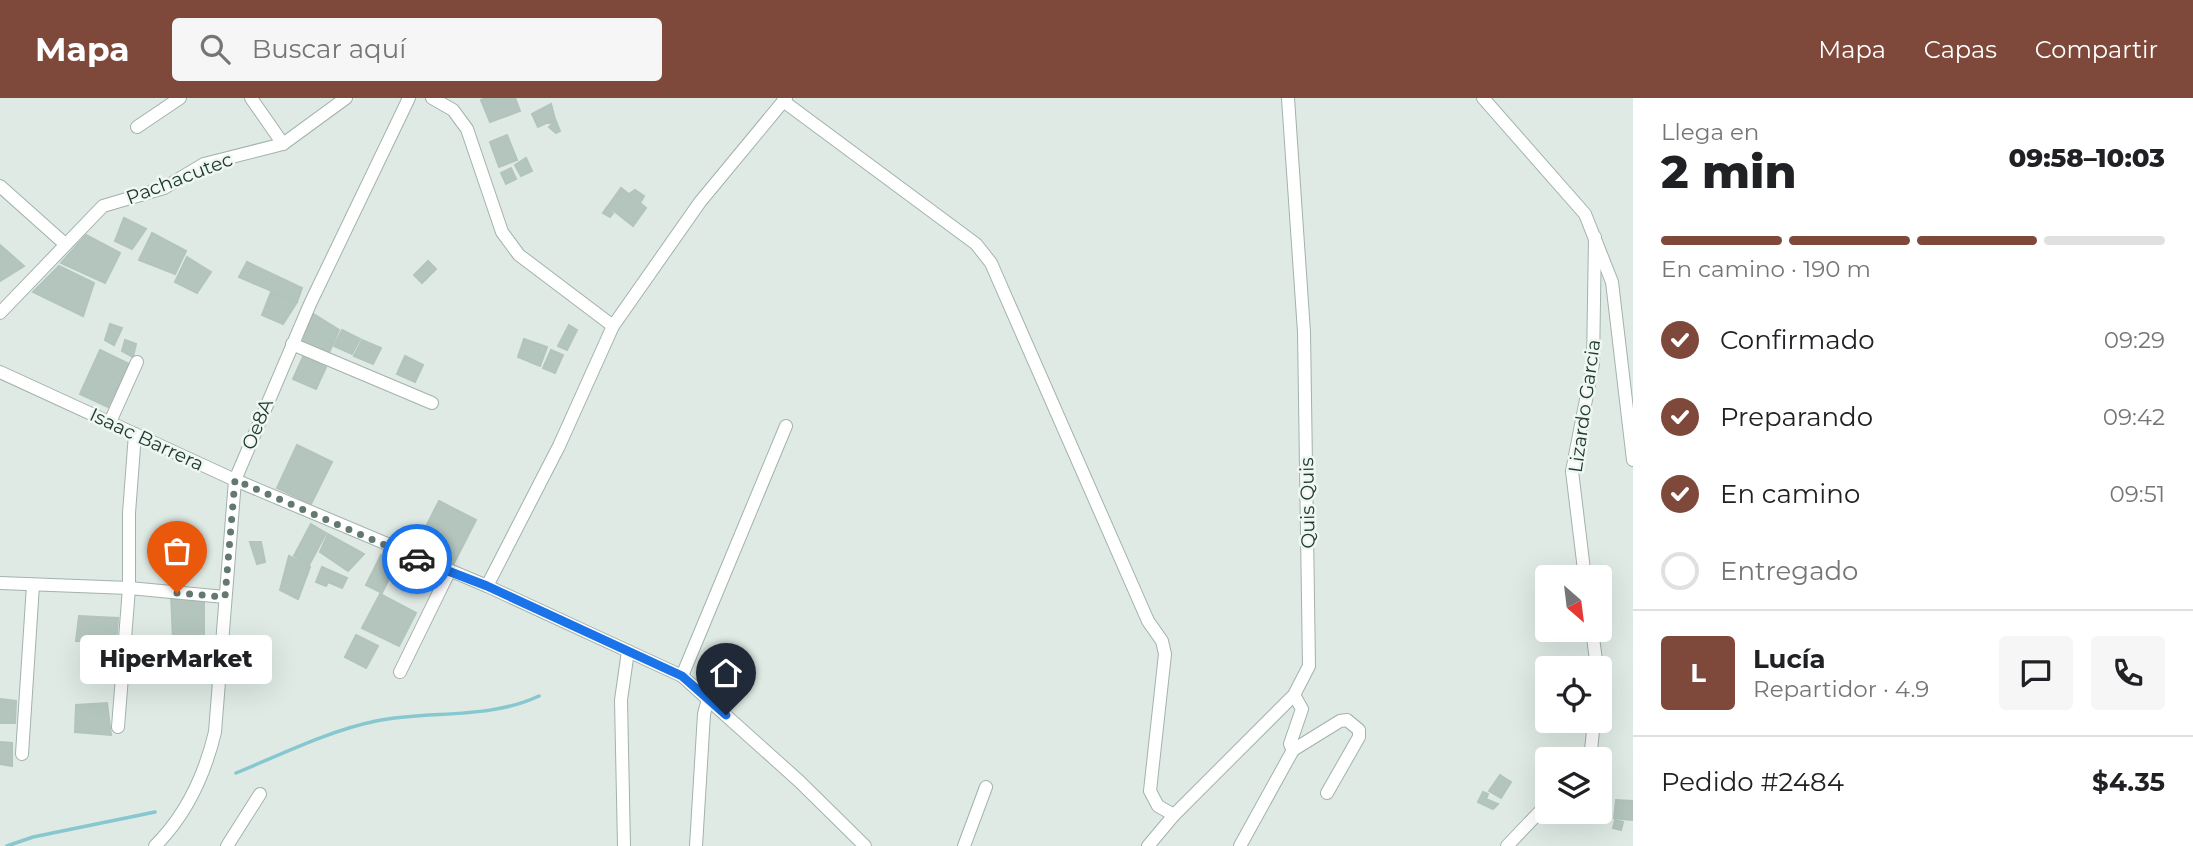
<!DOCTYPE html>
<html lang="es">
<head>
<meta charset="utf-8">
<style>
  :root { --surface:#fff; --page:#f6f6f6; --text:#202124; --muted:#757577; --line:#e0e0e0; --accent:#7e483a }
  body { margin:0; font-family:Montserrat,sans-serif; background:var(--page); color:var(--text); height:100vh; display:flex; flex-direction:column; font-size:26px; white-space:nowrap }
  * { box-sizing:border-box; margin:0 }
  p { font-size:23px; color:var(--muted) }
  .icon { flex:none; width:38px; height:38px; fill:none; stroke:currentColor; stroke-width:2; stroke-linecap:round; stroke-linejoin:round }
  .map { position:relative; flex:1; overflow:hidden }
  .panel { display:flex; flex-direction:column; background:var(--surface); width:560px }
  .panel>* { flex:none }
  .needle { width:46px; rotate:152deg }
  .buttons { position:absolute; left:1535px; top:467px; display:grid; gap:14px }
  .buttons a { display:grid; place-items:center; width:77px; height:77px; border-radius:7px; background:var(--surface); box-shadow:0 7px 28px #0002; font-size:35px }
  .pin { position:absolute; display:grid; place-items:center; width:60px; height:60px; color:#fff; margin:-72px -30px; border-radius:50% 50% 50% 0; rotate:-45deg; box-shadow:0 0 7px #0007 }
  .pin .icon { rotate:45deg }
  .courier { position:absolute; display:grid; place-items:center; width:70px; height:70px; margin:-35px; border:5px solid #1a73e8; border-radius:50%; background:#fff; color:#222; box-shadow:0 2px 9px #0007 }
  .bubble { position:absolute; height:49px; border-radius:7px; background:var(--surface); box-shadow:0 7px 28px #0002; font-size:23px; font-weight:800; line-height:49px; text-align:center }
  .overview em { font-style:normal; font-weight:800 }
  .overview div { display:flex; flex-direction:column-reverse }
  .overview { display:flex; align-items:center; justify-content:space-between; height:119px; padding:0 28px }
  h1 { font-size:46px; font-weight:800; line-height:52px }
  .bar { display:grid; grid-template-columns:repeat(4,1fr); gap:10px 7px; align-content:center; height:84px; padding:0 28px }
  .bar i { height:9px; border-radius:5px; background:var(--line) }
  .bar .on { background:var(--accent) }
  .bar p { grid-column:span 4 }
  .line { display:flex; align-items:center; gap:18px; padding:0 28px; border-top:2px solid var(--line) }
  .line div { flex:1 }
  .round { display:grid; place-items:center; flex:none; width:74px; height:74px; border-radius:7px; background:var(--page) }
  ol { padding:0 28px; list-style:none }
  li { display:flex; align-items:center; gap:21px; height:77px }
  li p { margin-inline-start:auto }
  li .icon { padding:7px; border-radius:50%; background:var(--accent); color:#fff; stroke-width:4 }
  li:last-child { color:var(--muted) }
  li i { width:38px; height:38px; border:4px solid var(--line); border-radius:50% }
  header { display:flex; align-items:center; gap:42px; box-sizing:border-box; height:98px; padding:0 35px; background:var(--accent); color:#fff }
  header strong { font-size:33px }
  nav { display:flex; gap:38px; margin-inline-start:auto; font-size:24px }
  .search { width:490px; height:63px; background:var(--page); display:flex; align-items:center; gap:18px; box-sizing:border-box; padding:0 24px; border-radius:7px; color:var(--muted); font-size:26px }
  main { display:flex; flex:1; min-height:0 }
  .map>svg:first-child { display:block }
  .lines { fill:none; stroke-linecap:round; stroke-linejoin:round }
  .stream { stroke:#86c7d0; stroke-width:3.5 }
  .building { fill:#b4c5be; stroke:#b2c4bc; stroke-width:2 }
  .minor-casing { stroke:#a2b2ac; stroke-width:14 }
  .minor { stroke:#fff; stroke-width:12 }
  .done { stroke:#637871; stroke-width:7; stroke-dasharray:0 12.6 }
  .route { stroke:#1a73e8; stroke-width:9 }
  .labels { text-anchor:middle; stroke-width:5; stroke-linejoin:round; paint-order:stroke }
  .street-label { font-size:19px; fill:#203a32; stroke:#eff7f3 }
</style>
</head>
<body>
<header>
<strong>Mapa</strong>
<div class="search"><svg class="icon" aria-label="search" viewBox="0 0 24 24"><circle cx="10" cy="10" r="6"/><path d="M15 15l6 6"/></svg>Buscar aquí</div>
<nav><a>Mapa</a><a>Capas</a><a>Compartir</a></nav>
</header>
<main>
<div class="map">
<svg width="1633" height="748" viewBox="0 0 1633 748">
  <rect width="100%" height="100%" fill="#dfeae5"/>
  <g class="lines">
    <g class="stream">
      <path d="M236 675C282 656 328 633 376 623 430 612 488 622 539 598"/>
      <polyline points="7,748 33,739 155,714"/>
    </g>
  </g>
  <g class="building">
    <polygon points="486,0 515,0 520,13 490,24 481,2"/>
    <polygon points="551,6 555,21 538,29 532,16"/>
    <polygon points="555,21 560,33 556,35 549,29 554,25 547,25"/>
    <polygon points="507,37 517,62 499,69 490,44"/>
    <polygon points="526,60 532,73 521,78 515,67"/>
    <polygon points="511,70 516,81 506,86 501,75"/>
    <polygon points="621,90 629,96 635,92 644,98 640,105 646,110 633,128 608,108"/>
    <polygon points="607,109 613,115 610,119 603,115"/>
    <polygon points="124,120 146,131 132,151 115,143"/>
    <polygon points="152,135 186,153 175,176 139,162"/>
    <polygon points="86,137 120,155 105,185 61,165"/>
    <polygon points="0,147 24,168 0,183"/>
    <polygon points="187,159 211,174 197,195 175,184"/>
    <polygon points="428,163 436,171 422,185 414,177"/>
    <polygon points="247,164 302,190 297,204 239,179"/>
    <polygon points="59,168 94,185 83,218 33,194"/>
    <polygon points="271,194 297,204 283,226 262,217"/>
    <polygon points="312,215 339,232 328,257 301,250"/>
    <polygon points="110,226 122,230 114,247 105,242"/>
    <polygon points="569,227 577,232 567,252 558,248"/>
    <polygon points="342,232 360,241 352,256 334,248"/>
    <polygon points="524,241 547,249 540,268 518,259"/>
    <polygon points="125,242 136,246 133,259 122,253"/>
    <polygon points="362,242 381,250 373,266 354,258"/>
    <polygon points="100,252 129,266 108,309 80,296"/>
    <polygon points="551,252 563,257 555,275 543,270"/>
    <polygon points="405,258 423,267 415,284 397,276"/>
    <polygon points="303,259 326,269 316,291 293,281"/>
    <polygon points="297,347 332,364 311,406 277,390"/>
    <polygon points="439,403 476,422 453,467 416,448"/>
    <polygon points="311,426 326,435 309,467 294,458"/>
    <polygon points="328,436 364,456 348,473 320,454"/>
    <polygon points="250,444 261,444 265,464 257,466"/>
    <polygon points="381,457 397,465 382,495 366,487"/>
    <polygon points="289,458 310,469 298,501 280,492"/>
    <polygon points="322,469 347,480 342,490 328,484 326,488 316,484"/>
    <polygon points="380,496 416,515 399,548 362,530"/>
    <polygon points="171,497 204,503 204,543 173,542"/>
    <polygon points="79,518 118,520 116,544 76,543"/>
    <polygon points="356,537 378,548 366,570 345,559"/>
    <polygon points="139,542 165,544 163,565 137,563"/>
    <polygon points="0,601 16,603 15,625 0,625"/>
    <polygon points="107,605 111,637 75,634 76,607"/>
    <polygon points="0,644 12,645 12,668 0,666"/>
    <polygon points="1500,677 1511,684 1501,700 1489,693"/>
    <polygon points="1483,694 1488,696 1486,701 1498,706 1493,711 1478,704"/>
    <polygon points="1616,702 1633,703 1633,722 1614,720"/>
    <polygon points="1615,722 1623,724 1621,732 1613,730"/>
  </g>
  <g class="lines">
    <g class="minor-casing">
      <g id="minor">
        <polyline points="251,0 283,46"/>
        <polyline points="432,0 453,12 467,31 502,134 519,157 613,228"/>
        <polyline points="1483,0 1585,116 1612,184 1633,362"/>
        <polyline points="783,3 976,146 991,165 1148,523 1162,543 1165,556 1150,693 1158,708 1174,717"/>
        <polyline points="137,29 180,0"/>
        <polyline points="0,88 65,146"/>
        <polyline points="0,215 103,108 164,90 204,66 283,46 346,0"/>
        <polyline points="292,246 432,305"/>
        <polyline points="0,274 235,382 487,488 682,578 799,683 865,748"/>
        <polyline points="110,324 137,264"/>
        <polyline points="1585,480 1572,373 1593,266 1595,139"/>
        <polyline points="0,485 129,490 225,499"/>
        <polyline points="487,488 559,348 613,228 700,104 786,0"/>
        <polyline points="1592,532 1597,570"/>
        <polyline points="400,574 449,474"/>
        <polyline points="682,578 786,328"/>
        <polyline points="1294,597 1302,611 1290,646 1293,652 1340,623 1347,622 1359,632 1359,639 1327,695"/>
        <polyline points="118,629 129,490 129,415 135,336"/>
        <polyline points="22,656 33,487"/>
        <polyline points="1590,662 1594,623"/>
        <path d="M155 748C186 717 205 676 215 634L235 382 310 206 409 0"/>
        <polyline points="227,748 260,696"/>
        <polyline points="624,748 621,602 628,553"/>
        <polyline points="696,748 704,616 708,601"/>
        <polyline points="964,748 986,689"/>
        <polyline points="1148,748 1174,717 1294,597 1309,568 1304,234 1288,0"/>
        <polyline points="1240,748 1293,652"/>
        <polyline points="1507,748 1547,706"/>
      </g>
    </g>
    <use href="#minor" class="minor"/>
  </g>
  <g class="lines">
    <polyline class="done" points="177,495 225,499 235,382 417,461"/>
    <polyline class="route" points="417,461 487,488 682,578 726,617"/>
  </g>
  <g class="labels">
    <g class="street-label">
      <text transform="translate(179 80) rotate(-21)" y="7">Pachacutec</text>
      <text transform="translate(1584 308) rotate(-82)" y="7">Lizardo Garcia</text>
      <text transform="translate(257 326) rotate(-68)" y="7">Oe8A</text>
      <text transform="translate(147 341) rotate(25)" y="7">Isaac Barrera</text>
      <text transform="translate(1307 405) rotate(-91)" y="7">Quis Quis</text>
    </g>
  </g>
</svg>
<div class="buttons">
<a><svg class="needle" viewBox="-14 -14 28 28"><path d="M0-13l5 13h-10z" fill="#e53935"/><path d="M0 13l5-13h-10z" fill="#757577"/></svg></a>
<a><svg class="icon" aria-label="locate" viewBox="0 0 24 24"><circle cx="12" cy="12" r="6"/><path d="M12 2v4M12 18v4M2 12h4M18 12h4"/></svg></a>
<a><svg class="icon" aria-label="layers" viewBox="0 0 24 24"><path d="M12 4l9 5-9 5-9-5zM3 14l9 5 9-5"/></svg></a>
</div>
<div class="pin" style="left:177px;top:495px;background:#ea580c"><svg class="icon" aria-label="bag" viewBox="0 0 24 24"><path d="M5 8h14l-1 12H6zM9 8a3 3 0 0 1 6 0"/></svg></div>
<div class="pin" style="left:726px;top:617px;background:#1f2937"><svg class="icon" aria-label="home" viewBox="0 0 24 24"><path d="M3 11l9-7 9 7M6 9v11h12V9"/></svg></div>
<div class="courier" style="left:417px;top:461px"><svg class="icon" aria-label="car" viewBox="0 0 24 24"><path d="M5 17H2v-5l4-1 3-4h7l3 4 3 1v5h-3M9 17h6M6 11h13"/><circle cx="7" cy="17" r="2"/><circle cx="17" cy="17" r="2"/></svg></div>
<div class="bubble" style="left:80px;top:537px;width:192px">HiperMarket</div>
</div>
<section class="panel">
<div class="overview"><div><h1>2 min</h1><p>Llega en</p></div><em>09:58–10:03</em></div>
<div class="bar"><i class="on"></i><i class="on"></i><i class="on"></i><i></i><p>En camino · 190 m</p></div>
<ol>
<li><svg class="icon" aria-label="check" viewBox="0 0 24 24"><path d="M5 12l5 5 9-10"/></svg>Confirmado<p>09:29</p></li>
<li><svg class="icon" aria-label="check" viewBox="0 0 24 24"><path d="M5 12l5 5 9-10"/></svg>Preparando<p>09:42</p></li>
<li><svg class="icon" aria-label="check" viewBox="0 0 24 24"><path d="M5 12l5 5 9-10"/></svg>En camino<p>09:51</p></li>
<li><i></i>Entregado</li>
</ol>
<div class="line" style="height:126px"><b class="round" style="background:var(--accent);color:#fff">L</b><div><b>Lucía</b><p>Repartidor · 4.9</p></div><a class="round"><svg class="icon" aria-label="chat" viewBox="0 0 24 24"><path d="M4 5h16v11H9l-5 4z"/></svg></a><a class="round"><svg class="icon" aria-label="phone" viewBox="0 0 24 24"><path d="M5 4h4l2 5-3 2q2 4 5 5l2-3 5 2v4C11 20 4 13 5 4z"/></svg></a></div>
<div class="line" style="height:91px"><div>Pedido #2484</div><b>$4.35</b></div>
</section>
</main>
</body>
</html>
